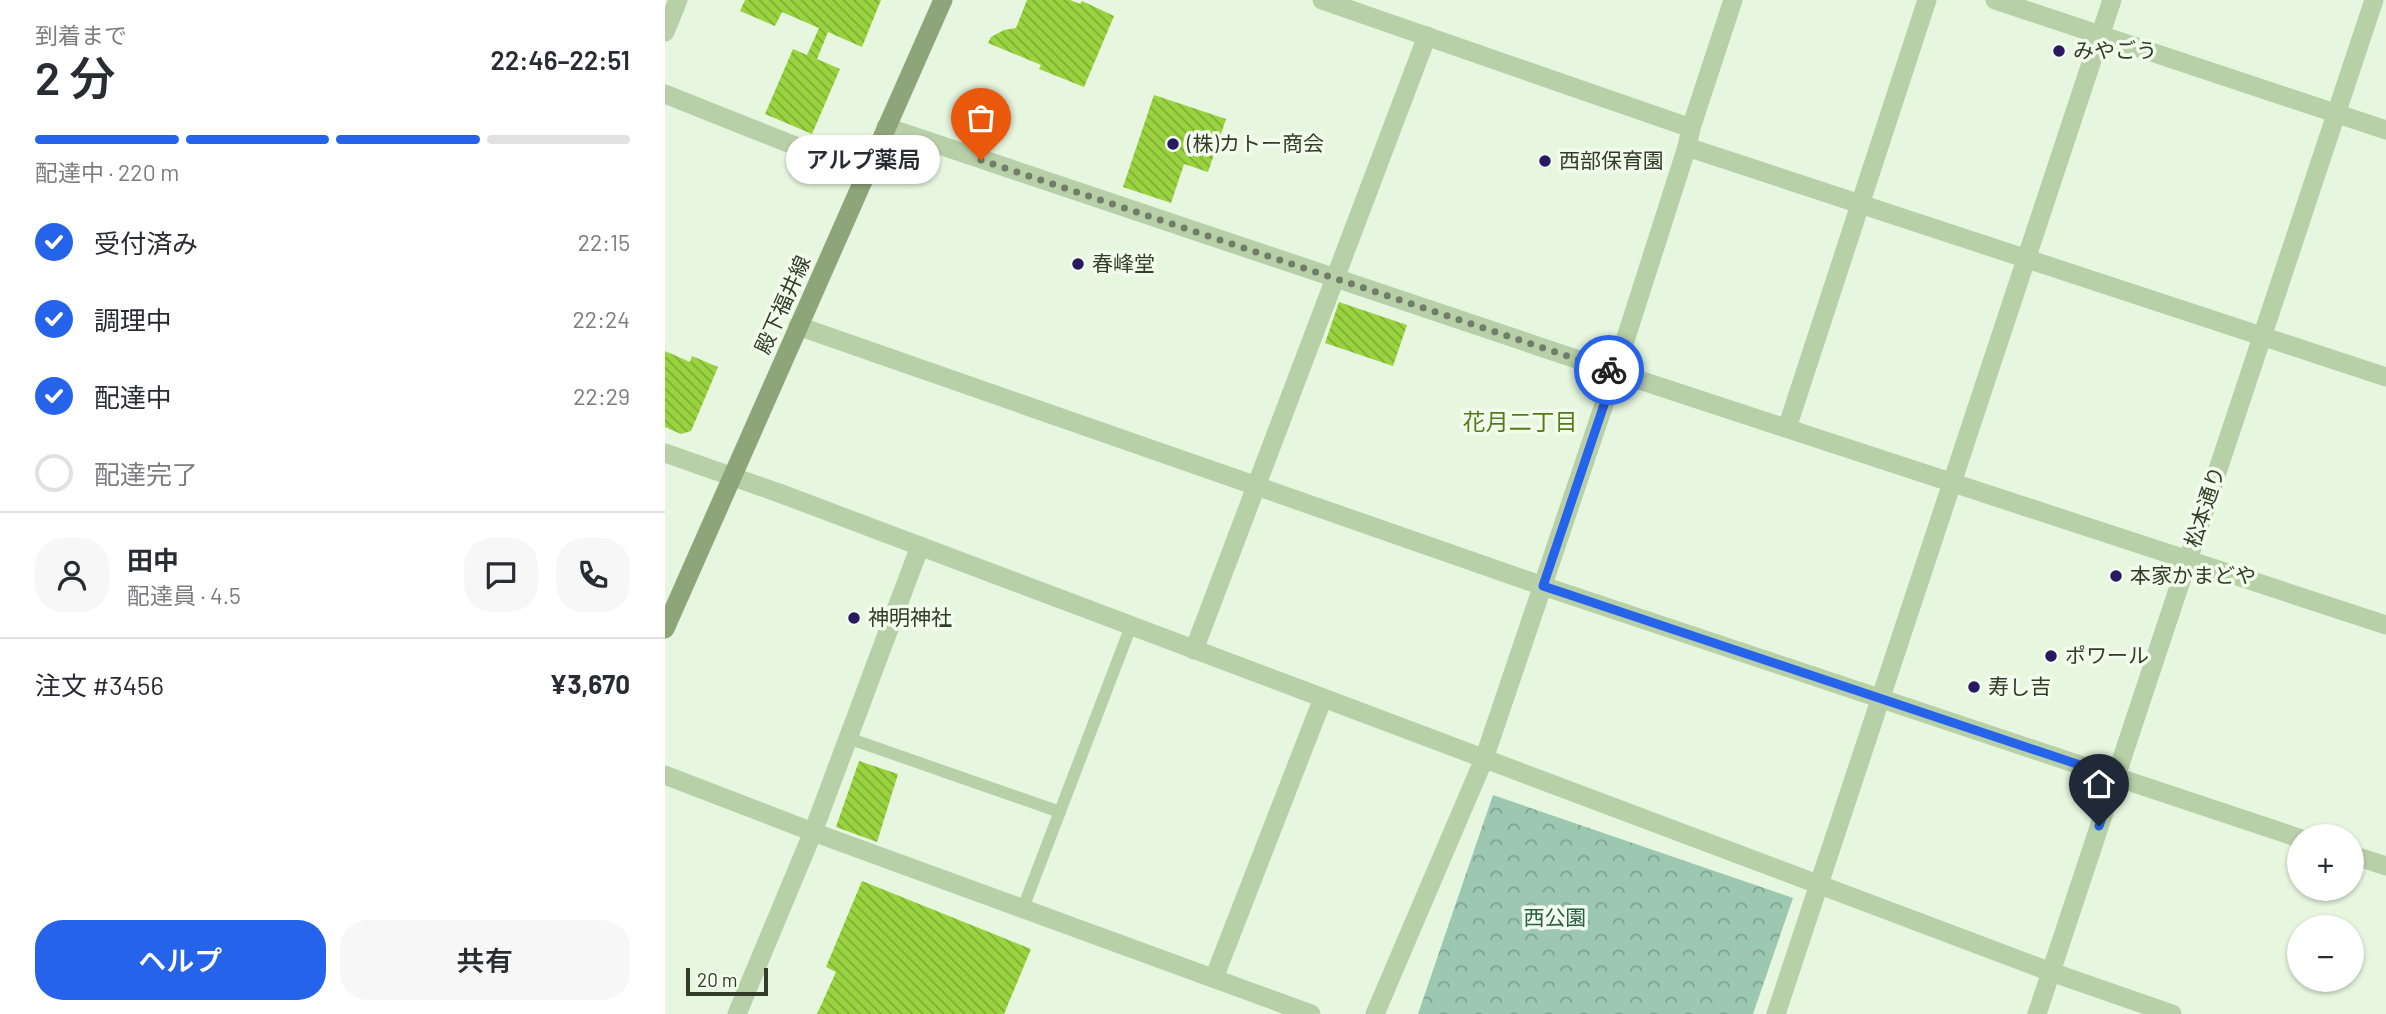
<!DOCTYPE html>
<html lang="ja">
<head>
<meta charset="utf-8">
<style>
  :root { --surface:#fff; --page:#f7f7f7; --text:#2b2b33; --muted:#7c7c81; --line:#e1e1e2; --accent:#2563eb }
  body { margin:0; font-family:Barlow,"Noto Sans JP",sans-serif; background:var(--page); color:var(--text); height:100vh; display:flex; flex-direction:column; font-size:26px; white-space:nowrap }
  * { box-sizing:border-box; margin:0 }
  p { font-size:23px; color:var(--muted) }
  .icon { flex:none; width:38px; height:38px; fill:none; stroke:currentColor; stroke-width:2; stroke-linecap:round; stroke-linejoin:round }
  .map { position:relative; flex:1; overflow:hidden }
  .side { display:flex; flex-direction:column; background:var(--surface); width:665px }
  .side>* { flex:none }
  .controls { position:absolute; left:1622px; top:824px; display:grid; gap:14px }
  .controls a { display:grid; place-items:center; width:77px; height:77px; border-radius:50%; background:var(--surface); box-shadow:0 2px 5px #0004; font-size:35px }
  .scale { position:absolute; left:21px; bottom:18px; width:82px; box-sizing:border-box; padding-left:7px; border:4px solid #333c29; border-top:0; font-size:19px; line-height:24px; white-space:nowrap; color:#333c29; -webkit-text-stroke:5px #f1fcec; paint-order:stroke }
  .pin { position:absolute; display:grid; place-items:center; width:60px; height:60px; color:#fff; margin:-72px -30px; border-radius:50% 50% 50% 0; rotate:-45deg; box-shadow:0 0 7px #0007 }
  .pin .icon { rotate:45deg }
  .courier { position:absolute; display:grid; place-items:center; width:70px; height:70px; margin:-35px; border:5px solid #2563eb; border-radius:50%; background:#fff; color:#222; box-shadow:0 2px 9px #0007 }
  .bubble { position:absolute; height:49px; border-radius:24px; background:var(--surface); box-shadow:0 2px 5px #0004; font-size:23px; font-weight:600; line-height:49px; text-align:center }
  .headline em { font-style:normal; font-weight:600 }
  .headline div { display:flex; flex-direction:column-reverse }
  .headline { display:flex; align-items:center; justify-content:space-between; height:119px; padding:0 35px }
  h1 { font-size:46px; font-weight:600; line-height:52px }
  .bar { display:grid; grid-template-columns:repeat(4,1fr); gap:10px 7px; align-content:center; height:84px; padding:0 35px }
  .bar i { height:9px; border-radius:5px; background:var(--line) }
  .bar .selected { background:var(--accent) }
  .bar p { grid-column:span 4 }
  .line { display:flex; align-items:center; gap:18px; padding:0 35px; border-top:2px solid var(--line) }
  .line div { flex:1 }
  .round { display:grid; place-items:center; flex:none; width:74px; height:74px; border-radius:28px; background:var(--page) }
  ol { padding:0 35px; list-style:none }
  li { display:flex; align-items:center; gap:21px; height:77px }
  li p { margin-inline-start:auto }
  li .icon { padding:7px; border-radius:50%; background:var(--accent); color:#fff; stroke-width:4 }
  li:last-child { color:var(--muted) }
  li i { width:38px; height:38px; border:4px solid var(--line); border-radius:50% }
  .primary-button { display:flex; gap:14px; margin-top:auto; padding:14px 35px }
  .primary-button a { flex:1; height:80px; border-radius:28px; background:var(--accent); color:#fff; font-size:28px; font-weight:600; line-height:80px; text-align:center }
  .primary-button a+a { background:var(--page); color:var(--text) }
  main { display:flex; flex:1; min-height:0 }
  .map>svg:first-child { display:block }
  .forest { fill:url(#forest-crowns) }
  .building { fill:url(#building-back-hatch) }
  .lines { fill:none; stroke-linecap:round; stroke-linejoin:round }
  .service { stroke:#b8d0a8; stroke-width:12 }
  .minor { stroke:#b8d0a8; stroke-width:19 }
  .tertiary { stroke:#b8d0a8; stroke-width:19 }
  .secondary { stroke:#8ea479; stroke-width:19 }
  .done { stroke:#727d69; stroke-width:7; stroke-dasharray:0 12.6 }
  .route { stroke:#2563eb; stroke-width:9 }
  .poi-dot { fill:#291963; stroke:#f1fcec; stroke-width:2.5 }
  .labels { text-anchor:middle; stroke-width:7; stroke-linejoin:round; paint-order:stroke }
  .poi-label { font-size:21px; fill:#333c29; stroke:#f1fcec; text-anchor:start }
  .street-label { font-size:21px; fill:#333c29; stroke:#f1fcec }
  .park-label { font-size:21px; fill:#2a5e45; stroke:#f1fcec }
  .neighbourhood-label { font-size:23px; fill:#537b17; stroke:#f1fcec }
</style>
</head>
<body>
<main>
<section class="side">
<div class="headline"><div><h1>2 分</h1><p>到着まで</p></div><em>22:46–22:51</em></div>
<div class="bar"><i class="selected"></i><i class="selected"></i><i class="selected"></i><i></i><p>配達中 · 220 m</p></div>
<ol>
<li><svg class="icon" aria-label="check" viewBox="0 0 24 24"><path d="M5 12l5 5 9-10"/></svg>受付済み<p>22:15</p></li>
<li><svg class="icon" aria-label="check" viewBox="0 0 24 24"><path d="M5 12l5 5 9-10"/></svg>調理中<p>22:24</p></li>
<li><svg class="icon" aria-label="check" viewBox="0 0 24 24"><path d="M5 12l5 5 9-10"/></svg>配達中<p>22:29</p></li>
<li><i></i>配達完了</li>
</ol>
<div class="line" style="height:126px"><a class="round"><svg class="icon" aria-label="person" viewBox="0 0 24 24"><circle cx="12" cy="8" r="4"/><path d="M4 21q1-7 8-7t8 7"/></svg></a><div><b>田中</b><p>配達員 · 4.5</p></div><a class="round"><svg class="icon" aria-label="chat" viewBox="0 0 24 24"><path d="M4 5h16v11H9l-5 4z"/></svg></a><a class="round"><svg class="icon" aria-label="phone" viewBox="0 0 24 24"><path d="M5 4h4l2 5-3 2q2 4 5 5l2-3 5 2v4C11 20 4 13 5 4z"/></svg></a></div>
<div class="line" style="height:91px"><div>注文 #3456</div><b>¥3,670</b></div>
<div class="primary-button"><a>ヘルプ</a><a>共有</a></div>
</section>
<div class="map">
<svg width="1721" height="1014" viewBox="0 0 1721 1014">
  <defs>
    <pattern id="forest-crowns" width="20" height="18" patternUnits="userSpaceOnUse" patternTransform="scale(1.75)"><rect width="20" height="18" fill="#9cc7b1"/><path d="M2 6a3 3 0 1 1 6 0M12 15a3 3 0 1 1 6 0" fill="none" stroke="#80a390"/></pattern>
    <pattern id="building-back-hatch" width="6" height="6" patternUnits="userSpaceOnUse" patternTransform="scale(1.75)"><rect width="6" height="6" fill="#99d43f"/><path d="M-1 5l2 2M0 0l6 6M5-1l2 2" fill="none" stroke="#7dad35"/></pattern>
  </defs>
  <rect width="100%" height="100%" fill="#e6f6df"/>
  <polygon class="forest" points="828,795 1128,898 1088,1014 753,1014"/>
  <g class="building">
    <polygon points="80,0 216,0 197,47 163,32 152,59 175,69 147,134 100,114 128,49 142,55 154,28 117,12 110,26 75,11"/>
    <polygon points="362,0 405,0 415,4 417,1 449,16 419,87 374,69 376,65 323,43 326,37 339,30 351,28"/>
    <polygon points="489,95 561,119 543,172 519,164 506,203 458,187"/>
    <polygon points="674,302 742,325 728,366 660,343"/>
    <polygon points="0,351 25,362 27,356 53,367 26,431 16,434 0,427"/>
    <polygon points="194,761 233,774 212,842 171,827"/>
    <polygon points="197,881 366,949 339,1014 152,1014 171,972 161,967"/>
  </g>
  <g class="lines">
    <g class="service">
      <polyline points="183,738 395,812"/>
      <polyline points="358,908 466,626"/>
    </g>
    <g class="minor">
      <polyline points="657,0 1026,128"/>
      <polyline points="1330,0 1721,130"/>
      <polyline points="0,32 13,0"/>
      <polyline points="0,94 201,174"/>
      <polyline points="221,127 950,372 1721,625"/>
      <polyline points="1022,147 1721,377"/>
      <polyline points="133,326 878,586 1634,838"/>
      <polyline points="1122,428 1262,0"/>
      <polyline points="529,650 762,36"/>
      <polyline points="0,775 148,832 646,1014"/>
      <polyline points="1687,855 1721,866"/>
      <polyline points="1386,972 1507,1014"/>
      <polyline points="549,978 658,698"/>
      <polyline points="72,1014 148,832 255,546"/>
      <polyline points="1111,1014 1447,0"/>
    </g>
    <g class="tertiary">
      <polyline points="0,453 114,493 1386,972"/>
      <polyline points="710,1014 819,759 950,372 1022,147 1026,128 1068,0"/>
      <polyline points="1372,1014 1709,0"/>
    </g>
    <polyline class="secondary" points="0,629 278,0"/>
  </g>
  <g class="lines">
    <polyline class="done" points="316,160 944,370"/>
    <polyline class="route" points="944,370 950,372 878,586 1451,777 1434,826"/>
  </g>
  <g class="poi-dot">
    <circle cx="1394" cy="51" r="7"/>
    <circle cx="508" cy="144" r="7"/>
    <circle cx="880" cy="161" r="7"/>
    <circle cx="413" cy="264" r="7"/>
    <circle cx="1451" cy="576" r="7"/>
    <circle cx="189" cy="618" r="7"/>
    <circle cx="1386" cy="656" r="7"/>
    <circle cx="1309" cy="687" r="7"/>
  </g>
  <g class="labels">
    <g class="poi-label">
      <text x="1408" y="58">みやごう</text>
      <text x="522" y="151">(株)カトー商会</text>
      <text x="894" y="168">西部保育園</text>
      <text x="427" y="271">春峰堂</text>
      <text x="1465" y="583">本家かまどや</text>
      <text x="203" y="625">神明神社</text>
      <text x="1400" y="663">ポワール</text>
      <text x="1323" y="694">寿し吉</text>
    </g>
    <g class="street-label">
      <text transform="translate(118 305) rotate(-66)" y="7">殿下福井線</text>
      <text transform="translate(1540 507) rotate(-72)" y="7">松本通り</text>
    </g>
    <g class="park-label">
      <text x="890" y="925">西公園</text>
    </g>
    <g class="neighbourhood-label">
      <text x="855" y="430">花月二丁目</text>
    </g>
  </g>
</svg>
<div class="controls">
<a>+</a>
<a>−</a>
</div>
<div class="scale">20 m</div>
<div class="pin" style="left:316px;top:160px;background:#ea580c"><svg class="icon" aria-label="bag" viewBox="0 0 24 24"><path d="M5 8h14l-1 12H6zM9 8a3 3 0 0 1 6 0"/></svg></div>
<div class="pin" style="left:1434px;top:826px;background:#1f2937"><svg class="icon" aria-label="home" viewBox="0 0 24 24"><path d="M3 11l9-7 9 7M6 9v11h12V9"/></svg></div>
<div class="courier" style="left:944px;top:370px"><svg class="icon" aria-label="bike" viewBox="0 0 24 24"><circle cx="6" cy="16" r="4"/><circle cx="18" cy="16" r="4"/><path d="M6 16l4-8h5l3 8M10 8l3 8H6M13 5h3"/></svg></div>
<div class="bubble" style="left:121px;top:135px;width:154px">アルプ薬局</div>
</div>
</main>
</body>
</html>
